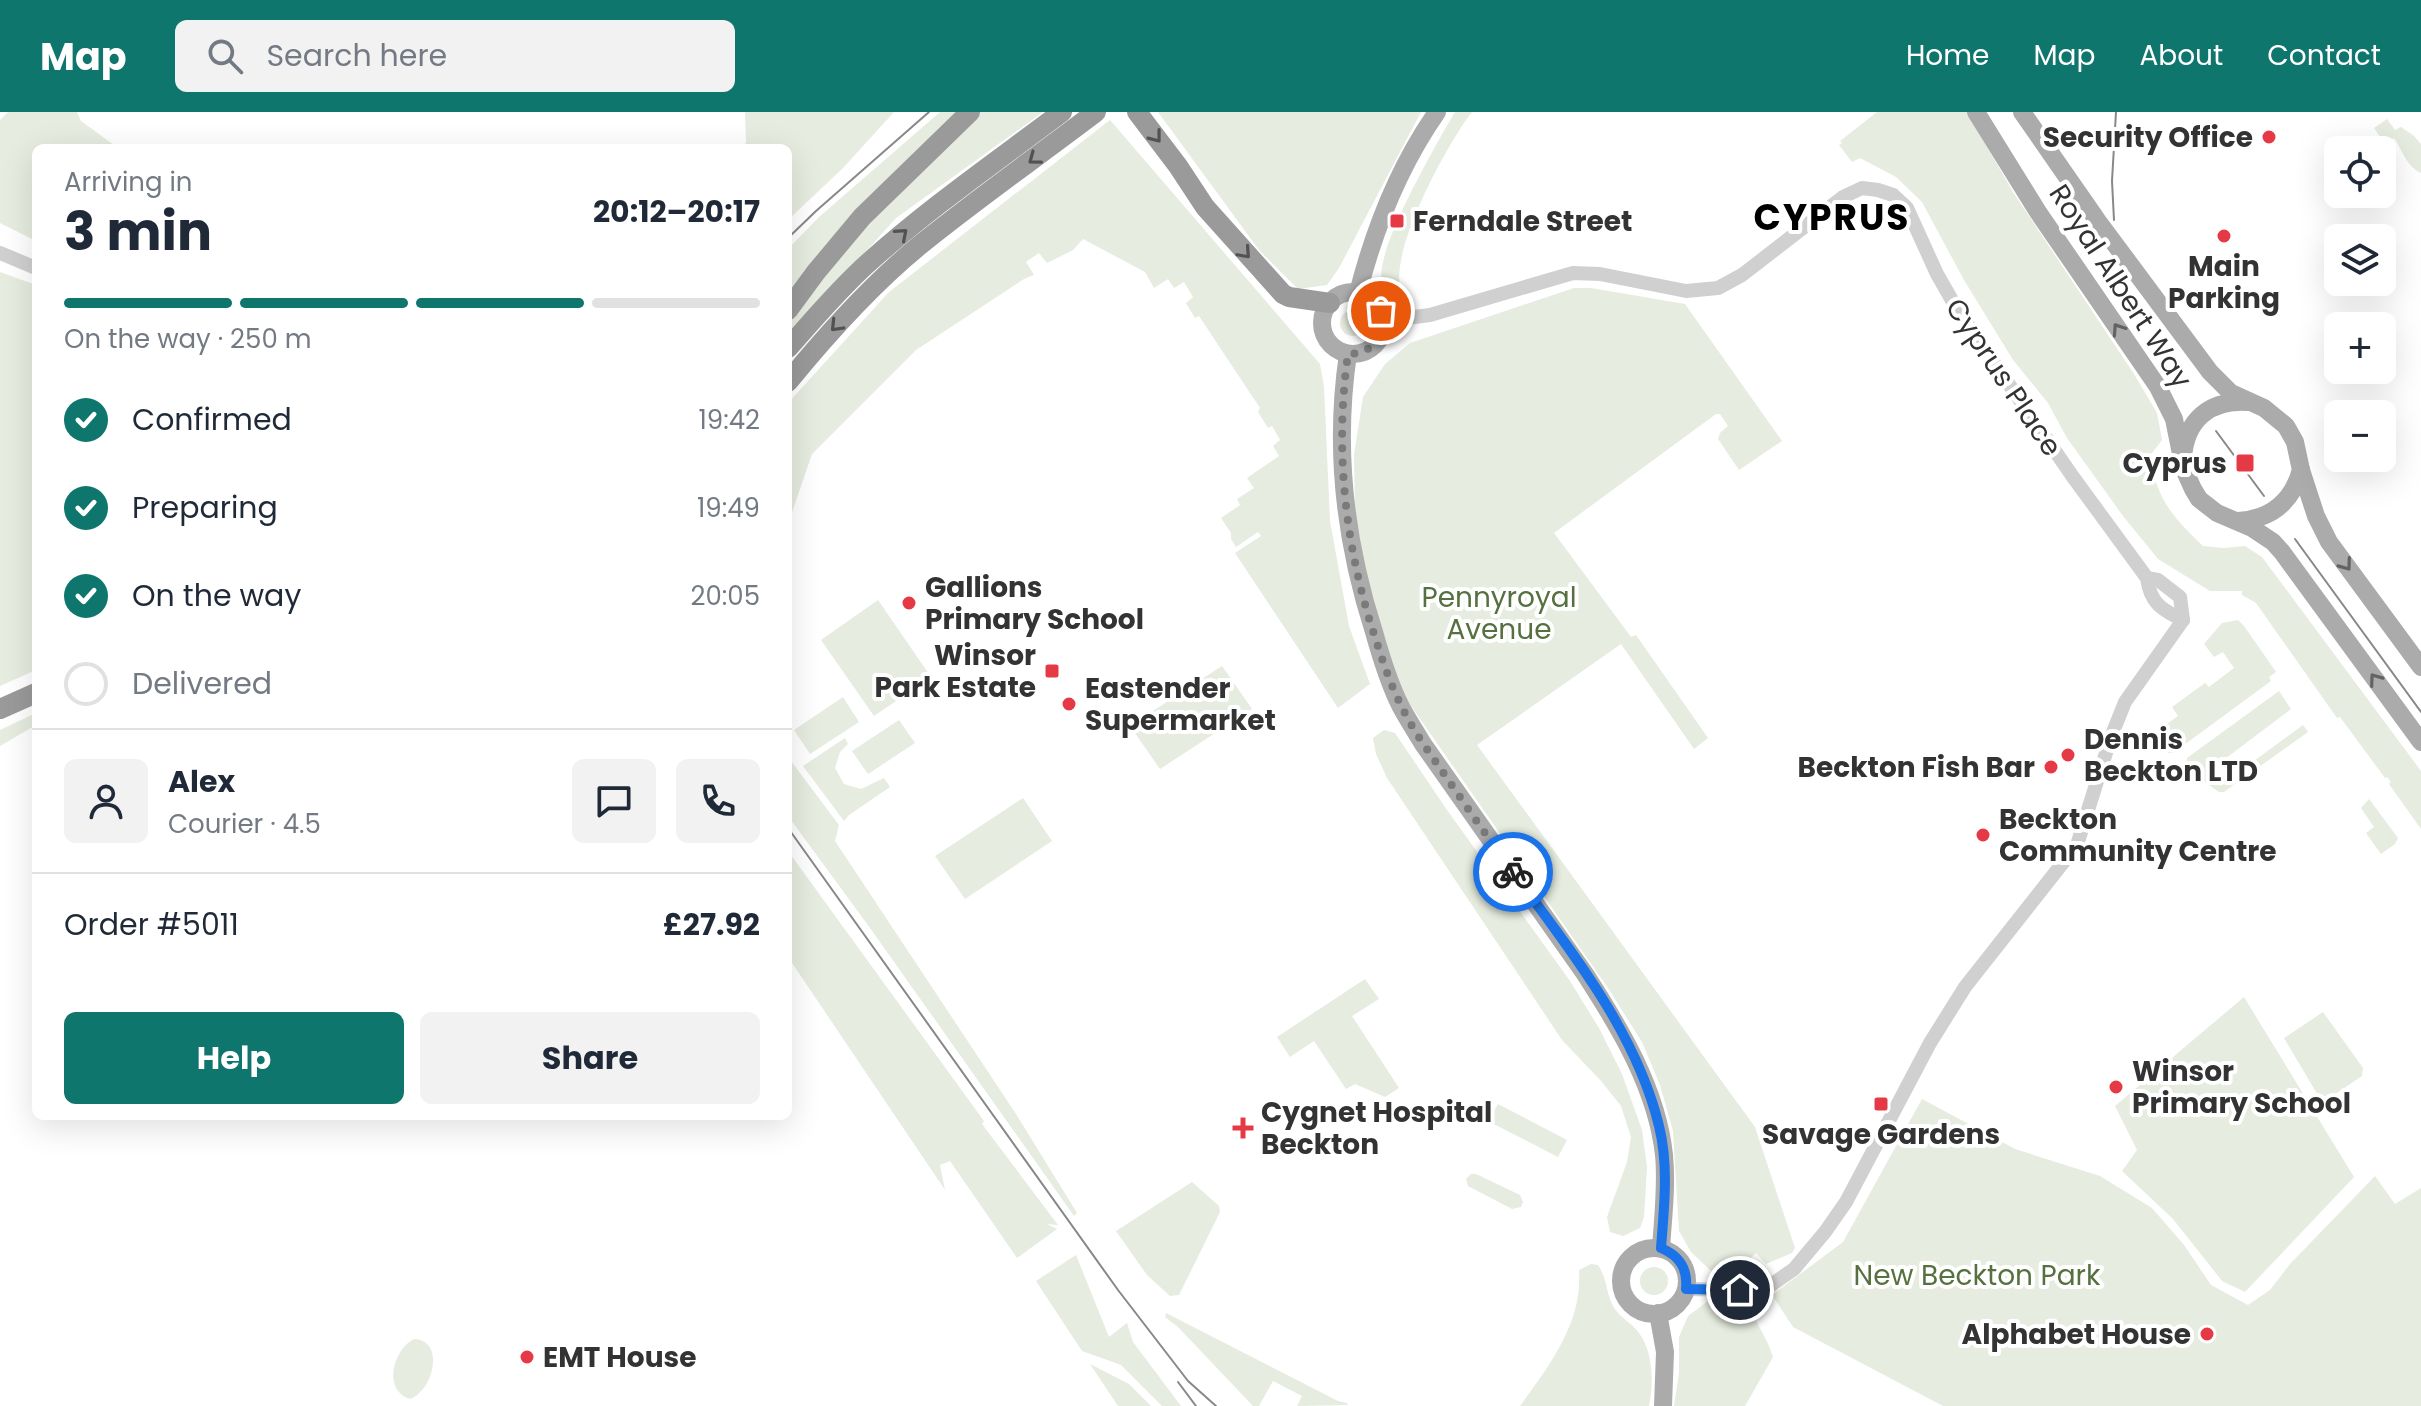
<!DOCTYPE html>
<html lang="en">
<head>
<meta charset="utf-8">
<style>
  :root { --surface:#fff; --page:#f2f2f3; --text:#1f2937; --muted:#747a83; --line:#e0e1e3; --accent:#0f766e }
  body { margin:0; font-family:Poppins,sans-serif; background:var(--page); color:var(--text); height:100vh; display:flex; flex-direction:column; font-size:30px; white-space:nowrap }
  * { box-sizing:border-box; margin:0 }
  p { font-size:26px; color:var(--muted) }
  .icon { flex:none; width:44px; height:44px; fill:none; stroke:currentColor; stroke-width:2; stroke-linecap:round; stroke-linejoin:round }
  .map { position:relative; flex:1; overflow:hidden }
  .details { position:absolute; left:32px; top:32px; width:760px; height:976px; display:flex; flex-direction:column; background:var(--surface); border-radius:12px; box-shadow:0 8px 32px #0002 }
  .details>* { flex:none }
  .tools { position:absolute; left:2324px; top:24px; display:grid; gap:16px }
  .tools a { display:grid; place-items:center; width:72px; height:72px; border-radius:12px; background:var(--surface); box-shadow:0 8px 32px #0002; font-size:40px }
  .pin { position:absolute; display:grid; place-items:center; width:68px; height:68px; color:#fff; margin:-34px; border:4px solid #fff; border-radius:50%; box-shadow:0 2px 8px #0007 }
  .courier { position:absolute; display:grid; place-items:center; width:80px; height:80px; margin:-40px; border:6px solid #1a73e8; border-radius:50%; background:#fff; color:#222; box-shadow:0 2px 10px #0007 }
  .summary em { font-style:normal; font-weight:700 }
  .summary div { display:flex; flex-direction:column-reverse }
  .summary { display:flex; align-items:center; justify-content:space-between; height:136px; padding:0 32px }
  h1 { font-size:52px; font-weight:700; line-height:60px }
  .bar { display:grid; grid-template-columns:repeat(4,1fr); gap:12px 8px; align-content:center; height:96px; padding:0 32px }
  .bar i { height:10px; border-radius:6px; background:var(--line) }
  .bar .on { background:var(--accent) }
  .bar p { grid-column:span 4 }
  .line { display:flex; align-items:center; gap:20px; padding:0 32px; border-top:2px solid var(--line) }
  .line div { flex:1 }
  .round { display:grid; place-items:center; flex:none; width:84px; height:84px; border-radius:12px; background:var(--page) }
  ol { padding:0 32px; list-style:none }
  li { display:flex; align-items:center; gap:24px; height:88px }
  li p { margin-inline-start:auto }
  li .icon { padding:8px; border-radius:50%; background:var(--accent); color:#fff; stroke-width:4 }
  li:last-child { color:var(--muted) }
  li i { width:44px; height:44px; border:4px solid var(--line); border-radius:50% }
  .cta { display:flex; gap:16px; margin-top:auto; padding:16px 32px }
  .cta a { flex:1; height:92px; border-radius:12px; background:var(--accent); color:#fff; font-size:32px; font-weight:700; line-height:92px; text-align:center }
  .cta a+a { background:var(--page); color:var(--text) }
  header { display:flex; align-items:center; gap:48px; box-sizing:border-box; height:112px; padding:0 40px; background:var(--accent); color:#fff }
  header strong { font-size:38px }
  nav { display:flex; gap:44px; margin-inline-start:auto; font-size:28px }
  .search { width:560px; height:72px; background:var(--page); display:flex; align-items:center; gap:20px; box-sizing:border-box; padding:0 28px; border-radius:12px; color:var(--muted); font-size:30px }
  .map>svg:first-child { display:block }
  .green { fill:#e6ecdf }
  .lines { fill:none; stroke-linecap:round; stroke-linejoin:round }
  .minor { stroke:#d0d0d0; stroke-width:14 }
  .major { stroke:#ababab; stroke-width:18 }
  .highway { stroke:#9a9a9a; stroke-width:20 }
  .tram { stroke:#888; stroke-width:2 }
  .major-bridge { stroke:#ababab; stroke-width:18 }
  .oneway { stroke:#525252 }
  .oneway2 { stroke:#636363 }
  .done { stroke:#7a7a7a; stroke-width:8; stroke-dasharray:0 14.4 }
  .route { stroke:#1a73e8; stroke-width:10 }
  .poi-dot { fill:#e63946; stroke:#fff; stroke-width:3 }
  .labels { text-anchor:middle; stroke-width:8; stroke-linejoin:round; paint-order:stroke }
  .poi-label { font-size:28px; font-weight:bold; fill:#333; stroke:#fff; text-anchor:start }
  .street-label { font-size:28px; fill:#333; stroke:#fff }
  .park-label { font-size:28px; fill:#56703f; stroke:#fff }
  .district-label { font-size:36px; font-weight:bold; letter-spacing:2px; fill:#000; stroke:#fff }
</style>
</head>
<body>
<header>
<strong>Map</strong>
<div class="search"><svg class="icon" aria-label="search" viewBox="0 0 24 24"><circle cx="10" cy="10" r="6"/><path d="M15 15l6 6"/></svg>Search here</div>
<nav><a>Home</a><a>Map</a><a>About</a><a>Contact</a></nav>
</header>
<div class="map">
<svg width="2421" height="1294" viewBox="0 0 2421 1294">
  <rect width="100%" height="100%" fill="#fff"/>
  <g class="green">
    <polygon points="8,0 77,0 81,9 118,36 36,36 36,129 0,111 0,8"/>
    <polygon points="745,0 894,0 843,56 788,108 788,36 739,36 746,31"/>
    <polygon points="940,0 1043,0 896,106 788,226 788,137 819,105"/>
    <polygon points="1158,0 1421,0 1339,156 1327,173 1298,177 1259,138"/>
    <path d="M1455 0H1472C1447 32 1392 134 1400 174 1401 180 1405 186 1408 191L1397 192 1398 187C1391 182 1385 177 1382 169 1374 139 1438 29 1455 0Z"/>
    <path d="M1877 0H1967L2013 80 2134 262 2157 301 2162 328 2149 345C2159 390 2171 403 2203 434L2223 436 2245 434 2262 445 2421 659V717L2389 672 2391 670 2387 665 2385 666 2340 605 2337 606 2256 491 2242 483V479H2210L2158 447 2123 404 2067 326 2048 291 2013 248 1964 168 1922 90 1896 65 1860 46 1852 50 1839 33 1842 31 1840 29Z"/>
    <path d="M2387 7 2395 18 2401 15 2414 24 2421 32V61C2406 54 2403 39 2394 26L2385 32 2374 16Z"/>
    <polygon points="1110,8 1320,252 1324,275 1330,409 1349,514 1370,572 1338,596 1235,441 1261,424 1258,420 1236,435 1231,427 1231,421 1221,406 1240,393 1237,387 1254,376 1247,366 1279,344 1273,334 1280,328 1272,314 1268,316 1258,300 1260,296 1199,204 1195,206 1186,191 1193,185 1184,170 1174,176 1168,167 1154,176 1145,160 1083,127 1073,138 1047,151 1039,141 1026,150 1034,163 1024,167 916,238 812,342 788,412 788,291 889,180"/>
    <polygon points="0,160 36,173 36,558 0,574"/>
    <polygon points="1574,176 1591,176 1685,192 1782,329 1739,358 1718,327 1720,321 1728,314 1720,302 1716,302 1554,421 1631,525 1636,523 1708,626 1694,637 1621,532 1477,633 1755,1015 1795,1136 1792,1141 1766,1152 1756,1141 1730,1166 1710,1158 1691,1140 1679,1119 1673,1019 1660,973 1642,930 1608,876 1404,584 1381,523 1364,467 1355,395 1354,343 1363,285 1385,252 1410,231"/>
    <circle cx="1353" cy="211" r="13"/>
    <polygon points="878,488 931,565 874,604 821,528"/>
    <polygon points="2238,508 2244,514 2276,560 2269,565 2271,569 2173,641 2161,641 2154,636 2155,632 2149,625 2178,604 2172,595 2205,571 2209,575 2234,556 2223,540 2214,545 2204,532 2222,511"/>
    <polygon points="1222,554 1252,597 1160,657 1130,614"/>
    <polygon points="2279,579 2291,597 2209,659 2220,674 2303,613 2308,620 2224,680 2219,680 2186,657 2187,646"/>
    <polygon points="843,585 859,610 810,642 794,618"/>
    <polygon points="36,601 36,613 0,634 0,618"/>
    <polygon points="899,608 915,631 868,662 852,639"/>
    <polygon points="1384,618 1395,621 1447,698 1570,869 1599,916 1622,962 1642,1018 1647,1055 1644,1105 1640,1116 1623,1124 1610,1120 1607,1105 1627,1050 1631,1025 1621,994 1602,970 1562,928 1387,666 1376,642 1373,626"/>
    <polygon points="845,626 848,632 840,640 835,656 844,672 861,677 884,666 890,675 849,703 844,709 803,654"/>
    <polygon points="788,645 839,713 835,729 1016,1002 1077,1101 1074,1104 870,816 788,704"/>
    <polygon points="1023,686 1052,729 965,787 935,744"/>
    <polygon points="2369,687 2398,726 2395,732 2381,742 2366,721 2374,715 2361,696"/>
    <polygon points="788,739 984,1009 982,1012 1058,1113 1047,1112 1057,1117 1017,1146 950,1049 940,1053 945,1078 788,845"/>
    <polygon points="1365,867 1379,887 1352,904 1399,976 1385,985 1355,972 1346,977 1314,929 1290,945 1277,925"/>
    <polygon points="2244,885 2354,1065 2245,1180 2222,1169 2173,1107 2122,1059 2137,1038 2115,994"/>
    <polygon points="2323,900 2363,956 2362,964 2325,989 2316,980 2284,926"/>
    <polygon points="1922,987 2015,1037 2100,1064 2152,1096 2184,1133 2211,1173 2248,1193 2270,1178 2290,1152 2375,1064 2395,1092 2421,1076 2421,1294 1943,1294 1793,1215 1772,1183 1843,1130"/>
    <polygon points="1498,992 1567,1028 1558,1045 1488,1009"/>
    <polygon points="1471,1062 1476,1062 1520,1083 1523,1090 1521,1095 1512,1097 1468,1074 1466,1067"/>
    <polygon points="1192,1070 1219,1094 1220,1100 1179,1183 1170,1184 1147,1163 1116,1119"/>
    <polygon points="1076,1143 1109,1225 1127,1211 1133,1230 1181,1294 1162,1294 1121,1253 1082,1239 1036,1169"/>
    <path d="M1591 1152 1598 1153C1607 1166 1606 1181 1613 1194 1619 1205 1632 1211 1639 1221 1653 1239 1654 1272 1649 1294H1520C1549 1254 1583 1210 1579 1158Z"/>
    <circle cx="1654" cy="1169" r="14"/>
    <path d="M1708 1189 1746 1190C1754 1206 1769 1230 1773 1245L1745 1294H1674L1679 1261V1225L1688 1204Z"/>
    <polygon points="1166,1201 1338,1289 1347,1291 1348,1293 1297,1294 1302,1284 1273,1269 1259,1294 1253,1294 1178,1215 1165,1205"/>
    <path d="M414 1227C445 1228 434 1278 410 1287 382 1278 393 1238 414 1227Z"/>
    <polygon points="1090,1252 1129,1272 1151,1294 1118,1294"/>
  </g>
  <g class="lines">
    <g class="minor">
      <polyline points="0,141 36,156"/>
      <path d="M1384 209 1430 203 1573 161 1600 162 1686 179 1718 176 1742 163 1843 85 1862 76 1878 78 1893 83 1907 96 1937 162 1957 197 2073 365 2147 466C2150 491 2162 498 2183 508"/>
      <polyline points="2147,466 2158,468 2180,485 2183,508"/>
      <polyline points="1686,1177 1740,1178 1771,1173 1794,1157 1825,1120 1846,1090 1930,931 1965,875 2077,733 2111,625 2125,590 2183,508"/>
    </g>
    <g class="major">
      <polyline points="1976,0 2038,100 2158,275 2174,307 2184,357 2193,377 2199,387 2217,401 2252,416 2273,430 2282,440 2421,630"/>
      <polyline points="2022,0 2097,108 2210,260 2231,281 2264,296 2286,314 2295,330 2301,358 2316,404 2329,430 2421,555"/>
      <circle cx="1353" cy="211" r="31"/>
      <path d="M1358 181C1374 118 1400 53 1437 0"/>
      <path d="M1348 242C1334 336 1345 430 1374 520 1381 545 1389 572 1401 595 1408 608 1416 620 1423 632L1585 862C1620 916 1657 977 1664 1043 1667 1074 1663 1105 1661 1136"/>
      <circle cx="1654" cy="1169" r="33"/>
      <polyline points="1658,1201 1665,1240 1663,1294"/>
    </g>
    <g class="highway">
      <polyline points="1137,0 1178,54 1205,95 1283,182 1289,185 1330,191"/>
      <polyline points="788,198 816,160 862,105 970,0"/>
      <path d="M788 236C814 207 839 177 868 151 929 96 997 49 1062 0"/>
      <path d="M788 270C828 221 871 173 920 133 977 87 1038 44 1096 0"/>
      <polyline points="0,597 36,581"/>
    </g>
    <g class="tram">
      <polyline points="2114,108 2112,69 2116,0"/>
      <polyline points="788,126 816,99 929,0"/>
      <polyline points="2216,319 2264,384"/>
      <polyline points="2295,427 2421,600"/>
      <polyline points="788,716 1118,1178 1188,1269 1216,1294"/>
      <polyline points="1178,1270 1196,1294"/>
    </g>
    <g class="major-bridge">
      <path d="M2183 345C2186 308 2209 288 2247 290"/>
      <path d="M2238 409C2271 407 2292 390 2301 358"/>
    </g>
  </g>
  <defs><path id="oneway-chevron" d="M-2-3.5L2.5 0L-2 3.5" fill="none" stroke-width="1.6" stroke-linecap="round" stroke-linejoin="round" transform="scale(2)"/></defs>
  <g class="oneway">
    <use href="#oneway-chevron" transform="translate(1156 25) rotate(52)"/>
    <use href="#oneway-chevron" transform="translate(1034 47) rotate(143)"/>
    <use href="#oneway-chevron" transform="translate(902 122) rotate(-41)"/>
    <use href="#oneway-chevron" transform="translate(1245 141) rotate(48)"/>
    <use href="#oneway-chevron" transform="translate(836 214) rotate(134)"/>
  </g>
  <g class="oneway2">
    <use href="#oneway-chevron" transform="translate(2118 217) rotate(-124)"/>
    <use href="#oneway-chevron" transform="translate(2346 453) rotate(54)"/>
    <use href="#oneway-chevron" transform="translate(2375 567) rotate(-126)"/>
  </g>
  <g class="lines">
    <path class="done" d="M1381 199C1387 224 1374 241 1348 242 1335 333 1344 425 1371 513 1380 540 1388 568 1401 593 1411 615 1426 636 1440 656 1464 691 1488 726 1513 760"/>
    <path class="route" d="M1513 760C1570 838 1636 919 1659 1014 1669 1054 1664 1096 1661 1136 1680 1144 1688 1157 1686 1177L1740 1178"/>
  </g>
  <g class="poi-dot">
    <circle cx="2269" cy="25" r="8"/>
    <rect x="1389" y="101" width="16" height="16" rx="4"/>
    <circle cx="2224" cy="124" r="8"/>
    <rect x="2235" y="341" width="20" height="20" rx="4"/>
    <circle cx="909" cy="491" r="8"/>
    <rect x="1044" y="551" width="16" height="16" rx="4"/>
    <circle cx="1069" cy="592" r="8"/>
    <circle cx="2068" cy="643" r="8"/>
    <circle cx="2051" cy="655" r="8"/>
    <circle cx="1983" cy="723" r="8"/>
    <circle cx="2116" cy="975" r="8"/>
    <rect x="1873" y="984" width="16" height="16" rx="4"/>
    <path d="M1239 1004h8v8h8v8h-8v8h-8v-8h-8v-8h8z"/>
    <circle cx="2207" cy="1222" r="8"/>
    <circle cx="527" cy="1245" r="8"/>
  </g>
  <g class="labels">
    <g class="poi-label">
      <text x="2253" y="35" text-anchor="end">Security Office</text>
      <text x="1413" y="119">Ferndale Street</text>
      <text x="2224" y="164" text-anchor="middle">Main<tspan x="2224" dy="32">Parking</tspan></text>
      <text x="2227" y="361" text-anchor="end">Cyprus</text>
      <text x="925" y="485">Gallions<tspan x="925" dy="32">Primary School</tspan></text>
      <text x="1036" y="553" text-anchor="end">Winsor<tspan x="1036" dy="32">Park Estate</tspan></text>
      <text x="1085" y="586">Eastender<tspan x="1085" dy="32">Supermarket</tspan></text>
      <text x="2084" y="637">Dennis<tspan x="2084" dy="32">Beckton LTD</tspan></text>
      <text x="2035" y="665" text-anchor="end">Beckton Fish Bar</text>
      <text x="1999" y="717">Beckton<tspan x="1999" dy="32">Community Centre</tspan></text>
      <text x="2132" y="969">Winsor<tspan x="2132" dy="32">Primary School</tspan></text>
      <text x="1261" y="1010">Cygnet Hospital<tspan x="1261" dy="32">Beckton</tspan></text>
      <text x="1881" y="1032" text-anchor="middle">Savage Gardens</text>
      <text x="2191" y="1232" text-anchor="end">Alphabet House</text>
      <text x="543" y="1255">EMT House</text>
    </g>
    <g class="street-label">
      <text transform="translate(2121 174) rotate(57)" y="10">Royal Albert Way</text>
      <text transform="translate(2004 265) rotate(56)" y="10">Cyprus Place</text>
    </g>
    <g class="park-label">
      <text x="1499" y="495">Pennyroyal<tspan x="1499" dy="32">Avenue</tspan></text>
      <text x="1977" y="1173">New Beckton Park</text>
    </g>
    <g class="district-label">
      <text x="1832" y="118">CYPRUS</text>
    </g>
  </g>
</svg>
<div class="tools">
<a><svg class="icon" aria-label="locate" viewBox="0 0 24 24"><circle cx="12" cy="12" r="6"/><path d="M12 2v4M12 18v4M2 12h4M18 12h4"/></svg></a>
<a><svg class="icon" aria-label="layers" viewBox="0 0 24 24"><path d="M12 4l9 5-9 5-9-5zM3 14l9 5 9-5"/></svg></a>
<a>+</a>
<a>−</a>
</div>
<div class="pin" style="left:1381px;top:199px;background:#ea580c"><svg class="icon" aria-label="bag" viewBox="0 0 24 24"><path d="M5 8h14l-1 12H6zM9 8a3 3 0 0 1 6 0"/></svg></div>
<div class="pin" style="left:1740px;top:1178px;background:#1f2937"><svg class="icon" aria-label="home" viewBox="0 0 24 24"><path d="M3 11l9-7 9 7M6 9v11h12V9"/></svg></div>
<div class="courier" style="left:1513px;top:760px"><svg class="icon" aria-label="bike" viewBox="0 0 24 24"><circle cx="6" cy="16" r="4"/><circle cx="18" cy="16" r="4"/><path d="M6 16l4-8h5l3 8M10 8l3 8H6M13 5h3"/></svg></div>
<section class="details">
<div class="summary"><div><h1>3 min</h1><p>Arriving in</p></div><em>20:12–20:17</em></div>
<div class="bar"><i class="on"></i><i class="on"></i><i class="on"></i><i></i><p>On the way · 250 m</p></div>
<ol>
<li><svg class="icon" aria-label="check" viewBox="0 0 24 24"><path d="M5 12l5 5 9-10"/></svg>Confirmed<p>19:42</p></li>
<li><svg class="icon" aria-label="check" viewBox="0 0 24 24"><path d="M5 12l5 5 9-10"/></svg>Preparing<p>19:49</p></li>
<li><svg class="icon" aria-label="check" viewBox="0 0 24 24"><path d="M5 12l5 5 9-10"/></svg>On the way<p>20:05</p></li>
<li><i></i>Delivered</li>
</ol>
<div class="line" style="height:144px"><a class="round"><svg class="icon" aria-label="person" viewBox="0 0 24 24"><circle cx="12" cy="8" r="4"/><path d="M4 21q1-7 8-7t8 7"/></svg></a><div><b>Alex</b><p>Courier · 4.5</p></div><a class="round"><svg class="icon" aria-label="chat" viewBox="0 0 24 24"><path d="M4 5h16v11H9l-5 4z"/></svg></a><a class="round"><svg class="icon" aria-label="phone" viewBox="0 0 24 24"><path d="M5 4h4l2 5-3 2q2 4 5 5l2-3 5 2v4C11 20 4 13 5 4z"/></svg></a></div>
<div class="line" style="height:104px"><div>Order #5011</div><b>£27.92</b></div>
<div class="cta"><a>Help</a><a>Share</a></div>
</section>
</div>
</body>
</html>
